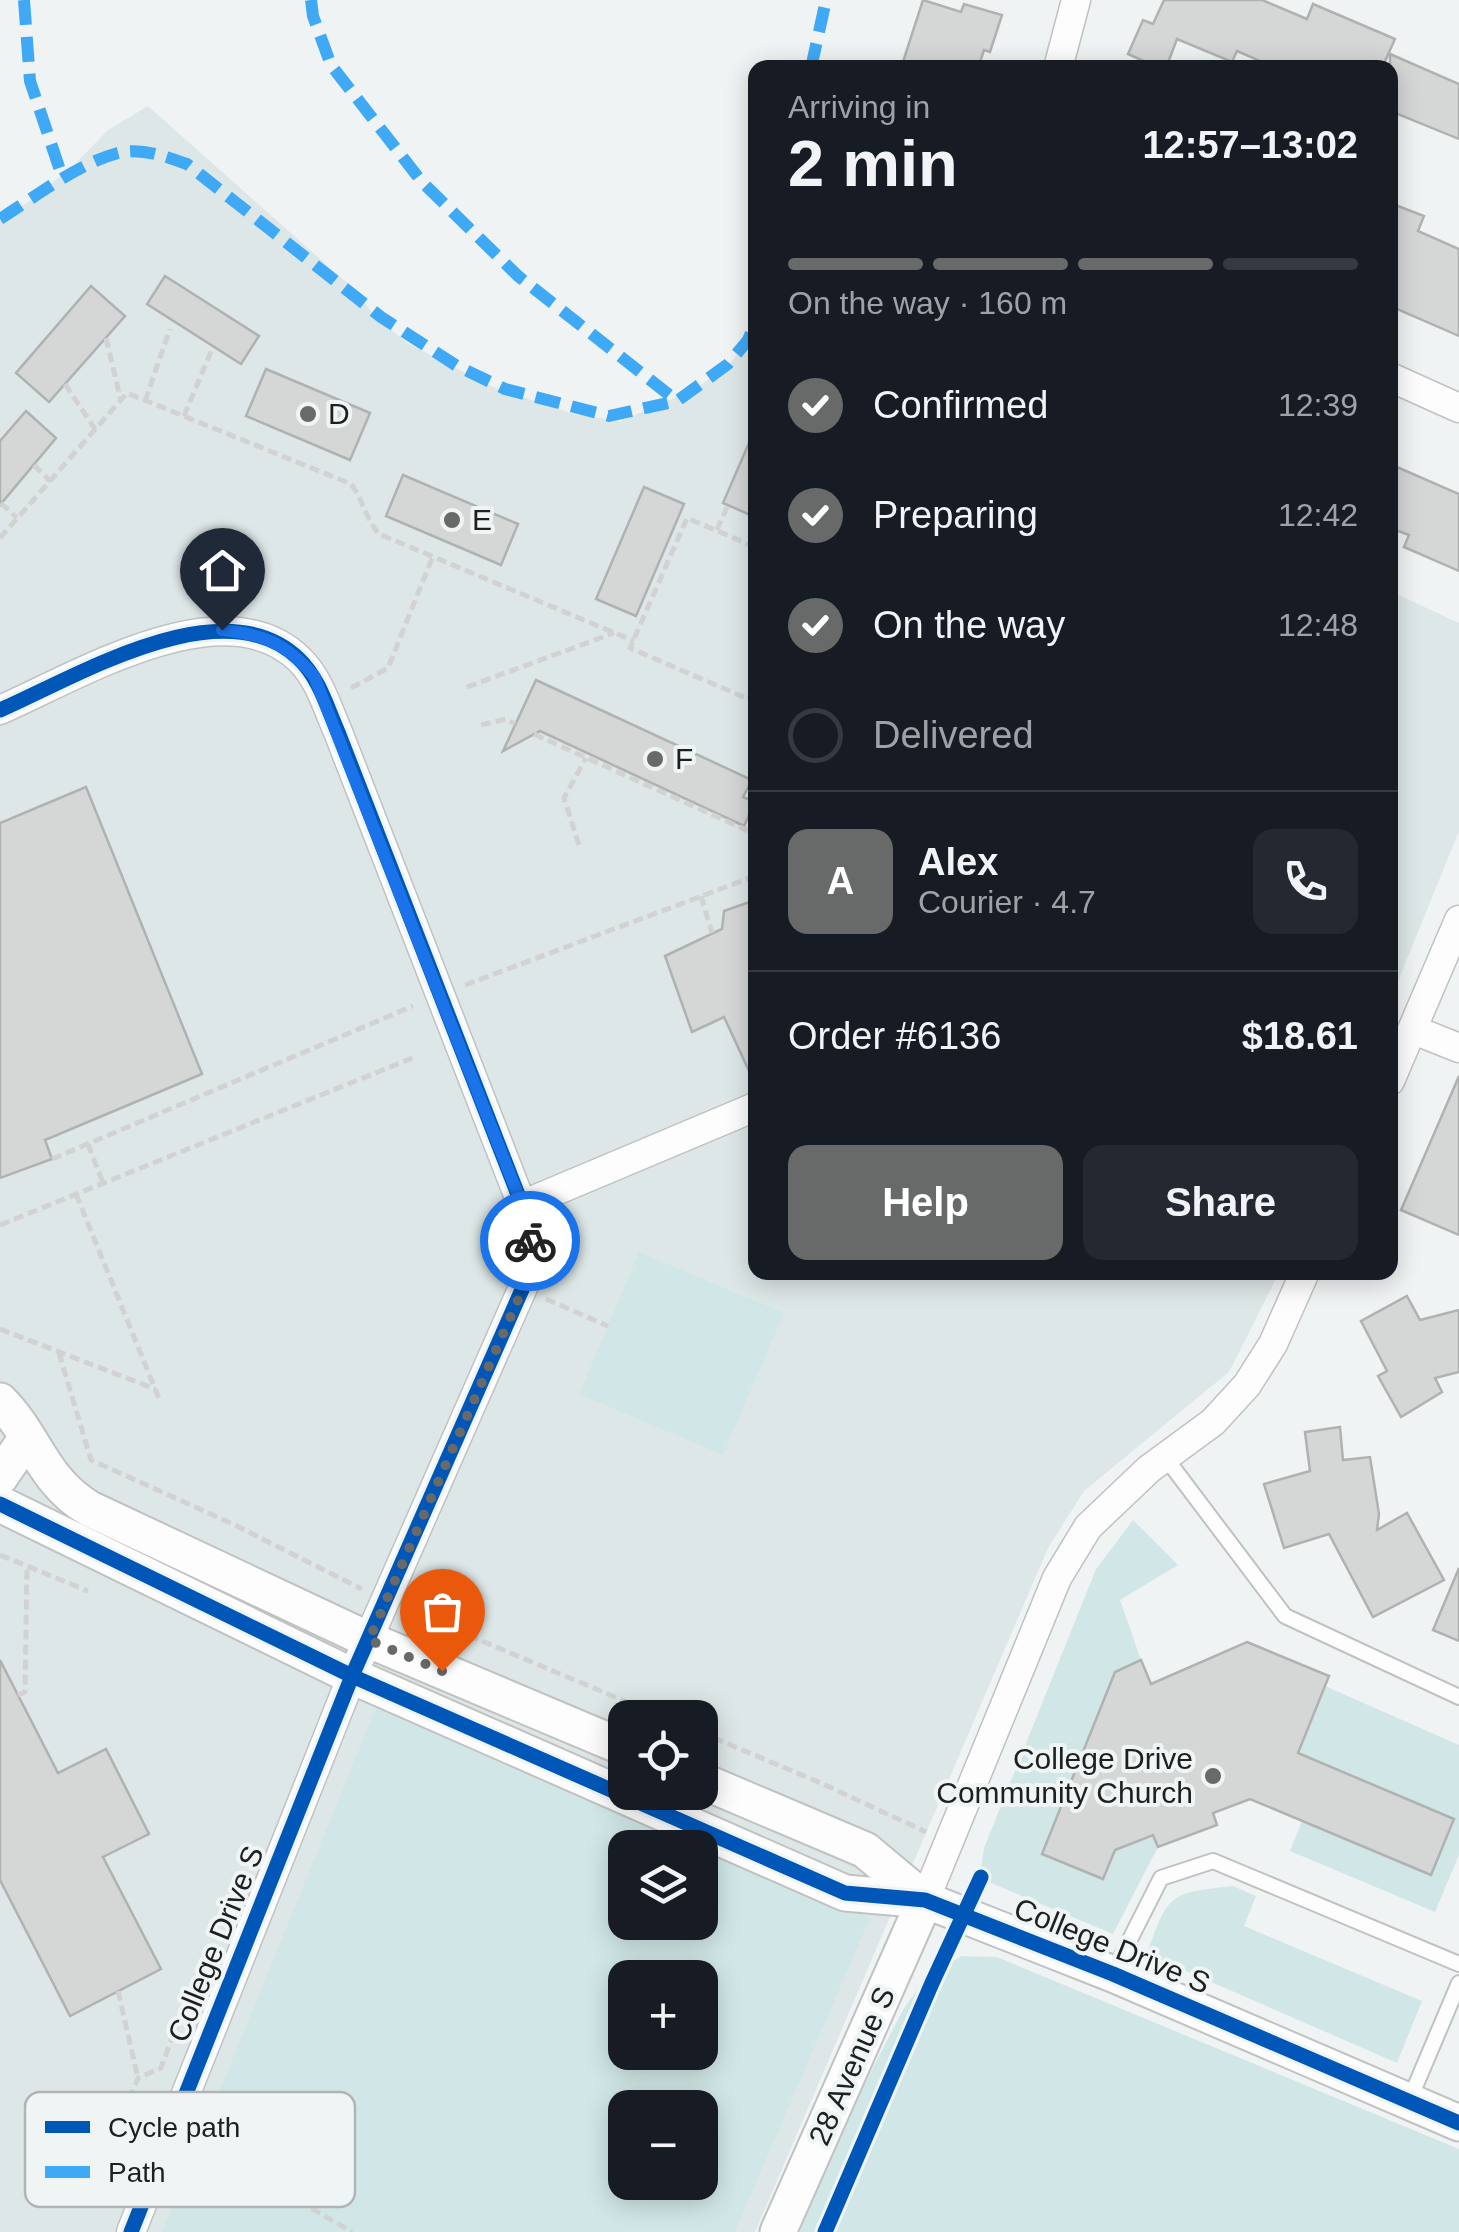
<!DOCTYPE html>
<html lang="en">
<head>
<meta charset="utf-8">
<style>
  :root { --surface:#171b24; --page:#242831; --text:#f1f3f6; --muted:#9ea1a6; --line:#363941; --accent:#686a6a }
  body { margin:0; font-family:Arial,sans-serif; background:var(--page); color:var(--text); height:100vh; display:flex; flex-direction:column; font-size:38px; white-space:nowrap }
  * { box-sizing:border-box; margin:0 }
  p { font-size:32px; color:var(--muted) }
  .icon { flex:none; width:55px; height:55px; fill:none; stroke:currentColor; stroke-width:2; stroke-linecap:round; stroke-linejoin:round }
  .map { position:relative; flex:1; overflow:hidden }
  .side { position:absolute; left:748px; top:60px; width:650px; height:1220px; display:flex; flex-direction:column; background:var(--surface); border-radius:20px; box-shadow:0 5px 25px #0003 }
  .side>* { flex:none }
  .fabs { position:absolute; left:608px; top:1700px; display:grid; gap:20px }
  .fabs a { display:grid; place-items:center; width:110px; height:110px; border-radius:20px; background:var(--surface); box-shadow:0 5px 25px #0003; font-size:50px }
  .pin { position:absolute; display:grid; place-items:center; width:85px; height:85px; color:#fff; margin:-102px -42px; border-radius:50% 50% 50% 0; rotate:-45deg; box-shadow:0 0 10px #0007 }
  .pin .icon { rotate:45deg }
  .courier { position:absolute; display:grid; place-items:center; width:100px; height:100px; margin:-50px; border:8px solid #1a73e8; border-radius:50%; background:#fff; color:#222; box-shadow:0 2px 12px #0007 }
  .headline em { font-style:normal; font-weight:700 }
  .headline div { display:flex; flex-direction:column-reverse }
  .headline { display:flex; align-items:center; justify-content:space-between; height:170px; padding:0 40px }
  h1 { font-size:65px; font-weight:700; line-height:75px }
  .bar { display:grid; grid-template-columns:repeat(4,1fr); gap:15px 10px; align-content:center; height:120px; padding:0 40px }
  .bar i { height:12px; border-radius:8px; background:var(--line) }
  .bar .selected { background:var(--accent) }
  .bar p { grid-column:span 4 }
  .line { display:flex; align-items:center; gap:25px; padding:0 40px; border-top:2px solid var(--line) }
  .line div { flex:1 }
  .round { display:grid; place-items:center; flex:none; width:105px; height:105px; border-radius:20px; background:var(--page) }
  ol { padding:0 40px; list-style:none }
  li { display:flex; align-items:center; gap:30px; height:110px }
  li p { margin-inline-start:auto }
  li .icon { padding:10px; border-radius:50%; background:var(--accent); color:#fff; stroke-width:4 }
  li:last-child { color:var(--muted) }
  li i { width:55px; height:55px; border:5px solid var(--line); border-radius:50% }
  .action { display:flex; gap:20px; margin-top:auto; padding:20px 40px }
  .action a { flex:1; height:115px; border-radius:20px; background:var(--accent); color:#fff; font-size:40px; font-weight:700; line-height:115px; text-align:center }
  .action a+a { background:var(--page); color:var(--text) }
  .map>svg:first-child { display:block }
  .built { fill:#dee7e7; fill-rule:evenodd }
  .green { fill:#d1e7e7; fill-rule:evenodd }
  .building { fill:#d5d7d7; stroke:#b0b2b2; stroke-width:2.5 }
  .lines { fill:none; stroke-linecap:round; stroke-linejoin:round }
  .service-casing { stroke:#c0c2c2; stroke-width:18 }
  .minor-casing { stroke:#c0c2c2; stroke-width:31 }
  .tertiary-casing { stroke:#c0c2c2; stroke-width:39 }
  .path { stroke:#d2d2d2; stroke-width:5; stroke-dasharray:10 5; stroke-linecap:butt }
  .service { stroke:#fdfdfd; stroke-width:14 }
  .minor { stroke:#fdfdfd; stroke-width:28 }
  .tertiary { stroke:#fdfdfd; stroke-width:35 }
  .quiet { stroke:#3fa9f5; stroke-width:12; stroke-dasharray:25 12; stroke-linecap:butt }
  .cycleway-casing { stroke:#eff4f4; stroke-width:21 }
  .cycleway { stroke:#0057b8; stroke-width:15 }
  .done { stroke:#686a6a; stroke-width:10; stroke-dasharray:0 18 }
  .route { stroke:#1a73e8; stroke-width:12 }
  .poi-dot { fill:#686a6a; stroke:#eff4f4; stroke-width:4 }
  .labels { text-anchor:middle; stroke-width:8; stroke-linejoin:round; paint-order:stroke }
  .poi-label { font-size:30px; fill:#1e2020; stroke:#eff4f4; text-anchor:start }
  .street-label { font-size:30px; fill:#1e2020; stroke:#eff4f4 }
  .key { fill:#eff4f4; stroke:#b0b4b4; stroke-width:2.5 }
  .key-label { font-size:28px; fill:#1e2020 }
</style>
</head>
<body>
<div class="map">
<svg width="1459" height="2232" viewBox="0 0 1459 2232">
  <rect width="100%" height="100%" fill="#f0f3f3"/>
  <g class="built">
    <path d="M148 106 354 289 375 316 407 343 493 387 573 414 621 421 697 388 729 364 750 340 755 328V1272L1279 1273 1229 1372 1084 1491 1048 1548 755 2232H0V220L28 202 74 165 108 130ZM625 1718H700V1792H625ZM625 1848H700V1922H625ZM625 1978H700V2052H625ZM625 2108H700V2182H625Z"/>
    <polygon points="1390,591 1459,623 1459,831 1390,1001"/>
  </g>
  <g class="green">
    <polygon points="639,1252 784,1313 723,1455 579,1394"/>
    <polygon points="1133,1520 1178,1565 1120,1600 1141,1660 1115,1672 1042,1854 1103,1879 1115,1850 1153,1835 1158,1847 1113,1934 991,1883 981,1867 984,1848 1096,1569"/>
    <polygon points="1325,1686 1459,1745 1459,1855 1435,1912 1290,1851 1302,1821 1431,1875 1454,1819 1298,1753"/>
    <path d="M377 1705 870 1918 735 2232H162ZM625 1848H700V1922H625ZM625 1978H700V2052H625ZM625 2108H700V2182H625Z"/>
    <path d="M1233 1886 1256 1896 1244 1926 1422 2001 1397 2063 1147 1954C1168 1893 1170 1893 1233 1886Z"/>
    <polygon points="962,1956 997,1957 1459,2149 1459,2232 799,2232 854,2104 904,2008 930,1973"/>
  </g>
  <g class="building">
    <polygon points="923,0 961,12 964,4 1002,15 990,52 984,50 978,68 901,68"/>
    <polygon points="1164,0 1262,0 1307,19 1313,4 1395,39 1382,68 1276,68 1237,51 1232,62 1177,39 1166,68 1159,68 1128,54 1143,20 1153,24"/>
    <polygon points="1390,54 1459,84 1459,139 1390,111"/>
    <polygon points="1390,203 1424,216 1418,231 1459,249 1459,336 1390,306"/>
    <polygon points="165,276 259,336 241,364 147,304"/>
    <polygon points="91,286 125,316 49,402 16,373"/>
    <polygon points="266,369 370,413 350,460 246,416"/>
    <polygon points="26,411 56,438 0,505 0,441"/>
    <polygon points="755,429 755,517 723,503"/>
    <polygon points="1390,464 1459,494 1459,571 1404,547 1409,535 1390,528"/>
    <polygon points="403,475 518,524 501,565 386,516"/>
    <polygon points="644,487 684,504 636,616 596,599"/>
    <polygon points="536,680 752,780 743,797 755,802 744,826 540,731 503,751"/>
    <polygon points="86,787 202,1074 45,1140 52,1159 0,1178 0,823"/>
    <polygon points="755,900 755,1084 724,1017 692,1032 665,956 722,929 724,911"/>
    <polygon points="1459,1076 1459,1235 1401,1210"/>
    <polygon points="1407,1296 1420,1320 1459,1310 1459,1372 1435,1378 1442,1392 1401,1417 1378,1376 1387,1371 1361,1321"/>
    <polygon points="1340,1427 1343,1460 1370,1457 1379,1514 1377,1530 1407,1513 1444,1580 1373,1617 1329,1534 1284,1548 1264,1484 1310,1471 1305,1432"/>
    <polygon points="1459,1568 1459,1641 1433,1630"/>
    <polygon points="1247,1642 1329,1676 1298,1753 1454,1819 1431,1875 1250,1799 1213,1813 1217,1825 1158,1847 1153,1835 1115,1850 1103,1879 1042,1854 1115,1672 1141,1660 1151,1684"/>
    <polygon points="0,1660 58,1773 106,1749 149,1834 103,1857 161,1969 70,2016 0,1880"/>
  </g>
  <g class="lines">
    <g class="service-casing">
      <g id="service">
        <polyline points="1165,1457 1285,1616 1459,1697"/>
        <polyline points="1113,1973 1161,1878 1213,1861 1459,1964"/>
        <polyline points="1409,2101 1459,1983"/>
      </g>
    </g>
    <g class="minor-casing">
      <g id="minor">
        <polyline points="1058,68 1076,0"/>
        <polyline points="1390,377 1459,408"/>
        <path d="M0 710C78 676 224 586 299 659 319 678 327 707 338 732L522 1205 530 1243 524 1285 352 1676 131 2232"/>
        <polyline points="1414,1030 1459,1048"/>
        <polyline points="1390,1081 1459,920"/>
        <polyline points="522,1205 755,1107"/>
        <polyline points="925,1900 1057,1578 1088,1527 1149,1469 1213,1422 1247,1385 1273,1344 1305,1272"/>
      </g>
    </g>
    <g class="tertiary-casing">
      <g id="tertiary">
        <path d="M0 1401C36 1437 42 1481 90 1509L369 1640 625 1748"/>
        <polyline points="0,1477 26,1439"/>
        <polyline points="0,1504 352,1676 845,1893 925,1900 1113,1974 1459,2123"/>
        <polyline points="700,1780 865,1850 925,1900"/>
        <polyline points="778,2232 925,1900"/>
      </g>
    </g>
    <g class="path">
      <polyline points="106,338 121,401"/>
      <polyline points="65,384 95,429"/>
      <polyline points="145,401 170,329"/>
      <polyline points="184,416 212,349"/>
      <polyline points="34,465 50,481"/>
      <polyline points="1,503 17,518"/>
      <polyline points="717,530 728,505"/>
      <path d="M0 538 127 393 351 484C363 499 365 518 379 534L634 641"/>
      <polyline points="755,547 687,518 630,648 755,702"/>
      <polyline points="467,687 614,633"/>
      <polyline points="351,688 388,668 433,556"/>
      <polyline points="749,699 755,685"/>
      <polyline points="481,725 506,719 515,724"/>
      <polyline points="534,734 755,834"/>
      <polyline points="579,845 564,798 586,758"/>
      <polyline points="701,896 712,933"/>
      <polyline points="465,985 755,876"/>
      <polyline points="88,1144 103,1183"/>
      <polyline points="52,1159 413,1006"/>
      <polyline points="76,1194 160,1401"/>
      <polyline points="0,1225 415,1057"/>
      <polyline points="546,1299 608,1326"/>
      <polyline points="0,1329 155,1389"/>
      <polyline points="59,1353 91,1460 235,1525 362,1589"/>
      <polyline points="0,1555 88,1591"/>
      <polyline points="413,1612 665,1718"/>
      <polyline points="18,1695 25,1692 27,1566"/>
      <polyline points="700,1732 823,1784 926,1832"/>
      <polyline points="118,1991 138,2078"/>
      <polyline points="128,2103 148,2111"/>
      <polyline points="200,2133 237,2155 273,2186 352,2232"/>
      <polyline points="120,2168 110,2147 138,2078 161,2068 187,1997"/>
    </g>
    <use href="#service" class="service"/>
    <use href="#minor" class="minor"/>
    <use href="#tertiary" class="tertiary"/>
    <g class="quiet">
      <polyline points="24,0 30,81 63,179"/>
      <polyline points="311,0 313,16 331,65 422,182 518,276 677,401"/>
      <polyline points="811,68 826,0"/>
      <path d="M0 219C35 197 77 164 118 153 142 147 166 157 187 164L381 317 457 366 505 389 609 416 677 401 728 364 748 340 755 323"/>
    </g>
    <g class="cycleway-casing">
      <g id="cycleway">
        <path d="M0 710C78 676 224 586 299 659 319 678 327 707 338 732L522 1205 530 1243 524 1285 352 1676 131 2232"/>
        <polyline points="0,1504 352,1676 845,1893 925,1900 1113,1974 1459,2123"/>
        <polyline points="825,2232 932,1983 981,1877"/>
      </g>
    </g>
    <use href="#cycleway" class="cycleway"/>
  </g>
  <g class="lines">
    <polyline class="done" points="442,1671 369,1640 524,1286 530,1241"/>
    <path class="route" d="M222 630C266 635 285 643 314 676L522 1205 530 1241"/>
  </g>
  <g class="poi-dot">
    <circle cx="308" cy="414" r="10"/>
    <circle cx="452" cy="520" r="10"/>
    <circle cx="655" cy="759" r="10"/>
    <circle cx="1213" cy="1776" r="10"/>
  </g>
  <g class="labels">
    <g class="poi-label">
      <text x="328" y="424">D</text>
      <text x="472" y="530">E</text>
      <text x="675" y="769">F</text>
      <text x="1193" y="1769" text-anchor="end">College Drive<tspan x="1193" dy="34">Community Church</tspan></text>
    </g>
    <g class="street-label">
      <text transform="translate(216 1944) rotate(-68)" y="10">College Drive S</text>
      <text transform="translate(1112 1946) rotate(22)" y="10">College Drive S</text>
      <text transform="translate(852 2066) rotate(-66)" y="10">28 Avenue S</text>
    </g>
  </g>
  <rect x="25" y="2092" width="330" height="115" rx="15" class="key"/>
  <rect x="45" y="2121" width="45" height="12" fill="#0057b8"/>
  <rect x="45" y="2166" width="45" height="12" fill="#3fa9f5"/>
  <g class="key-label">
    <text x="108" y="2137">Cycle path</text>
    <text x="108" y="2182">Path</text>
  </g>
</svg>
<div class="fabs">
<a><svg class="icon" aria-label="locate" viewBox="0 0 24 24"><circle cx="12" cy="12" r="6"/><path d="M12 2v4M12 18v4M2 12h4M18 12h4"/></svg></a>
<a><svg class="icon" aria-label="layers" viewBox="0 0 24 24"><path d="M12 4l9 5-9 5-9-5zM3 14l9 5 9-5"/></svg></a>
<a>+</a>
<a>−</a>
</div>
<div class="pin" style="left:442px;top:1671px;background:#ea580c"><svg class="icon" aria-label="bag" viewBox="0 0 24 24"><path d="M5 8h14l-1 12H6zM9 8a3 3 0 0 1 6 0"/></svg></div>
<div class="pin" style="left:222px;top:630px;background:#1f2937"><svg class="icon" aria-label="home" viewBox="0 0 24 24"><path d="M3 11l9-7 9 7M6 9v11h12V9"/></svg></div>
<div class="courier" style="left:530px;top:1241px"><svg class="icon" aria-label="bike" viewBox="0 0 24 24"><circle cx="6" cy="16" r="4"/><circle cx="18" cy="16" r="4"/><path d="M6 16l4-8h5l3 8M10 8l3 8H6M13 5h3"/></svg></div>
<section class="side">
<div class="headline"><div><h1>2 min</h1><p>Arriving in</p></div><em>12:57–13:02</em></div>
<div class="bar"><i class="selected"></i><i class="selected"></i><i class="selected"></i><i></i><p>On the way · 160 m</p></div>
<ol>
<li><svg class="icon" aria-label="check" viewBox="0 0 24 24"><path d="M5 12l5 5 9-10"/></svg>Confirmed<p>12:39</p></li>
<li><svg class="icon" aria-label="check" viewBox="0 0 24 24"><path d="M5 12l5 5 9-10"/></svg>Preparing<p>12:42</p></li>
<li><svg class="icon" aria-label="check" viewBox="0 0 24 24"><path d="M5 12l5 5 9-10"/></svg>On the way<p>12:48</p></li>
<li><i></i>Delivered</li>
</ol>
<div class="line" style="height:180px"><b class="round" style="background:var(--accent);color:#fff">A</b><div><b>Alex</b><p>Courier · 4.7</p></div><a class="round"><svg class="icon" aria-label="phone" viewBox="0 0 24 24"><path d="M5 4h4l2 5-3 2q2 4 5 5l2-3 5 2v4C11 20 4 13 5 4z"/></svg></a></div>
<div class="line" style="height:130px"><div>Order #6136</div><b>$18.61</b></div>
<div class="action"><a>Help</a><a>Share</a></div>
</section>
</div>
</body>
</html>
